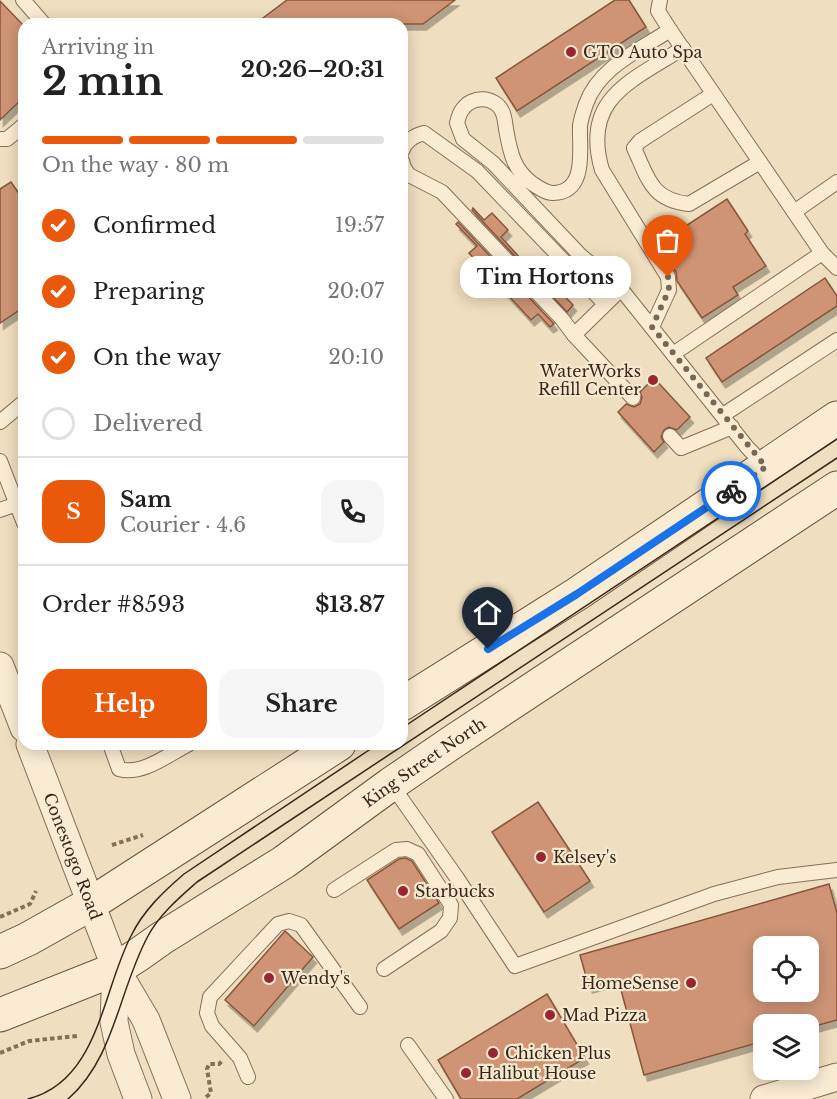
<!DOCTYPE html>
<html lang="en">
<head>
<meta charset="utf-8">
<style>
  :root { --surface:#fff; --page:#f6f6f6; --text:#222; --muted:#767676; --line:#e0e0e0; --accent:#ea580c }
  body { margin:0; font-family:"Libre Baskerville",serif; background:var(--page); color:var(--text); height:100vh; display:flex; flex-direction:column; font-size:22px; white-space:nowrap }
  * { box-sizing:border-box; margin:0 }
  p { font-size:20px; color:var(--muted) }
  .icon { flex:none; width:33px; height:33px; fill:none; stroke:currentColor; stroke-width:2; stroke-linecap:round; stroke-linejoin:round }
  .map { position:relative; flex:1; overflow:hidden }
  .drawer { position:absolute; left:18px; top:18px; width:390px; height:732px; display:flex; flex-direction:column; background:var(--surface); border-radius:18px; box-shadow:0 3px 15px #0003 }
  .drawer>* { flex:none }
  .tools { position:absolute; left:753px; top:936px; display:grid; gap:12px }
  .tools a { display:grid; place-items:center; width:66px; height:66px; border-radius:12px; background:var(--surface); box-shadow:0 3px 15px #0003; font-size:30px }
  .pin { position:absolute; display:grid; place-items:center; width:51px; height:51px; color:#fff; margin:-62px -26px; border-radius:50% 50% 50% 0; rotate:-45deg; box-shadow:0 0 6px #0007 }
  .pin .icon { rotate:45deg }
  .courier { position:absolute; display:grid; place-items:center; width:60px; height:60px; margin:-30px; border:4px solid #1a73e8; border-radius:50%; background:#fff; color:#222; box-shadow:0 2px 8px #0007 }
  .bubble { position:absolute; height:42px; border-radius:18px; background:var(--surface); box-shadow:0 3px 15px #0003; font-size:20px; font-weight:800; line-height:42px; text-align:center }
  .summary em { font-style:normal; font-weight:800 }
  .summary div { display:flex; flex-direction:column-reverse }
  .summary { display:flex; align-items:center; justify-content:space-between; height:102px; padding:0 24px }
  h1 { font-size:39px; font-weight:800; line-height:45px }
  .bar { display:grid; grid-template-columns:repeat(4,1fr); gap:9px 6px; align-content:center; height:72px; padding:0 24px }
  .bar i { height:8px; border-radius:4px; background:var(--line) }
  .bar .current { background:var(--accent) }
  .bar p { grid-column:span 4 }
  .line { display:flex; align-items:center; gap:15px; padding:0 24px; border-top:2px solid var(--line) }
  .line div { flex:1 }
  .round { display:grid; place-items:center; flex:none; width:63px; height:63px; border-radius:18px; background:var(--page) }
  ol { padding:0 24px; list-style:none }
  li { display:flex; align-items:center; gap:18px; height:66px }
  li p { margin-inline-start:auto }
  li .icon { padding:6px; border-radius:50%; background:var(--accent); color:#fff; stroke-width:4 }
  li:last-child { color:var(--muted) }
  li i { width:33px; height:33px; border:3px solid var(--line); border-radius:50% }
  .button { display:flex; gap:12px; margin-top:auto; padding:12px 24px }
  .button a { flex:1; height:69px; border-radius:18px; background:var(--accent); color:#fff; font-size:24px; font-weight:800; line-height:69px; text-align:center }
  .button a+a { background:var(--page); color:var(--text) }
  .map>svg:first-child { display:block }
  .building { fill:#ce9474; stroke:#88563c; stroke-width:1.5; fill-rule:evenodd; filter:url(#shadow) }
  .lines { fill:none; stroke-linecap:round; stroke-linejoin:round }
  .lane-casing { stroke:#886e57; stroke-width:16 }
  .street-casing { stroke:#886e57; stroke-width:29 }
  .secondary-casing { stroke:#6a4f3b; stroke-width:35 }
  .path { stroke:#886e57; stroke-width:4; stroke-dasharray:4.5 3; stroke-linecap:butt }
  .lane { stroke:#faecd3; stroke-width:14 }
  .street { stroke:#faecd3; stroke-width:27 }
  .secondary { stroke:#faecd3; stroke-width:33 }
  .tram { stroke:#37281c; stroke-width:1.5 }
  .done { stroke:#776855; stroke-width:6; stroke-dasharray:0 10.8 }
  .route { stroke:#1a73e8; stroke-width:8 }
  .poi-dot { fill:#99262e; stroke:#f6e8cf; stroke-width:2 }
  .labels { text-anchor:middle; stroke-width:4.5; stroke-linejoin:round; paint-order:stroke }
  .poi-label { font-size:16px; fill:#37281c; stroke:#f6e8cf; text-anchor:start }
  .street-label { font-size:16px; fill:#37281c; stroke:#f6e8cf }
</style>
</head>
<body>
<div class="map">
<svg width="837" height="1099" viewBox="0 0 837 1099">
  <defs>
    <filter id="shadow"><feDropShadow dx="3.5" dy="6" stdDeviation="0" flood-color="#0004"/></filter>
  </defs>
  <rect width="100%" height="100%" fill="#efdebf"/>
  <g class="building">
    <polygon points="287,0 455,0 423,24 255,24"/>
    <polygon points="615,0 629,0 646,27 517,111 496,78"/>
    <polygon points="0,1 24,26 24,97 0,120"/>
    <polygon points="11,182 24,201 24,307 0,323 0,189"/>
    <polygon points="727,199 748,231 745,234 766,266 733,287 738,295 702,318 677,281 676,272 658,244"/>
    <polygon points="473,208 484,220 492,213 508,230 501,237 552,293 557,288 573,305 567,312 472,210"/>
    <polygon points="458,222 554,324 550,327 538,314 531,320 469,253 477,246 456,224"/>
    <polygon points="825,278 837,296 837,306 722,382 706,358"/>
    <polygon points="654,378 690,417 677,430 669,427 664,430 661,437 664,442 654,452 618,412 626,404 634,407 640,404 642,397 640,392"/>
    <polygon points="538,802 590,881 544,912 492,832"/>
    <polygon points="405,858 412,861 439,903 399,929 367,880 399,859"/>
    <path d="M829 884 837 913V1020L808 1028V1024H764V1041L644 1075 618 979 589 987 580 955ZM764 946H808V992H764Z"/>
    <polygon points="285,931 313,957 254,1026 225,1000"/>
    <polygon points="547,994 585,1058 517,1099 461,1099 438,1060"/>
  </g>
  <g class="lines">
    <g class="lane-casing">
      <g id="lane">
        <polyline points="23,0 44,24"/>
        <polyline points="660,0 658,11 670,30 822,253 837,268"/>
        <path d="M670 30C640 50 599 67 586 104 584 110 581 118 580 126 579 148 588 192 553 193 546 193 539 188 533 184 513 170 510 151 506 129 505 123 505 117 502 111 494 96 472 95 462 110 459 114 458 119 457 123L463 139 493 163 581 256 621 289 747 447 766 467"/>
        <path d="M713 94 640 141 634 148C648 178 651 200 689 204L760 162"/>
        <polyline points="0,139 7,139 24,125"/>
        <path d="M402 151C406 140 414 136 424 133L477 171 605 304"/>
        <polyline points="402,161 404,168 409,175 442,192 562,319 574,335"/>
        <polyline points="794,212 837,182"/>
        <polyline points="621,289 574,335 633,398"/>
        <path d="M652 327 669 290 668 277 602 170C581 98 632 81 683 48"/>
        <polyline points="673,354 822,253"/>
        <polyline points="723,415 837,340"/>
        <polyline points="0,422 24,402"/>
        <polyline points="670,436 681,448 732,427"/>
        <polyline points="0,461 24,523"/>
        <polyline points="0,510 17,504"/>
        <path d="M110 744 119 769C142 776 169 754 189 744"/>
        <polyline points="391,784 457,878 515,966 714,894 778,877 837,870"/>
        <polyline points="334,890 396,850 407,849 418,854 451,905 450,918 441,931 384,969"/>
        <polyline points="408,1045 446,1099"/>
        <polyline points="248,1077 240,1058 212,1026 207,1013 210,997 278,924 289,921 301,925 360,1007"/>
      </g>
    </g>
    <g class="street-casing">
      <g id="street">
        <polyline points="0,666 24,728"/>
        <path id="s1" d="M30 744 116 969 146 1020 177 1099"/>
        <polyline points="116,969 114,1022 121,1054 138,1099"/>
        <polyline points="764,1099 837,1077"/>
      </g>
    </g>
    <g class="secondary-casing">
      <g id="secondary">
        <polyline points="402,704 577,594 837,418"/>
        <polyline points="0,952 28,939 92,903 339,744"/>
        <path id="s2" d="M0 1015 116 969 138 955 162 938 284 862 391 784 454 741 837 488"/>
      </g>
    </g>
    <g class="path">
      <polyline points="112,845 143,835"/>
      <polyline points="0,917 30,904 36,891"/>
      <polyline points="0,1053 29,1041 77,1036"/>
      <polyline points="206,1097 211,1093 207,1069 209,1064 219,1064 222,1061"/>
    </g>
    <use href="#lane" class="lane"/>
    <use href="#street" class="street"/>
    <use href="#secondary" class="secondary"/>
    <g class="tram">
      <polyline points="402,728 837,439"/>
      <path d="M28 1099C99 1081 102 991 131 936 143 911 163 892 184 874L378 744"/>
      <path d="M68 1099C115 1058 119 989 148 936 159 915 179 898 197 882L837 458"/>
    </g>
  </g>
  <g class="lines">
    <polyline class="done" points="668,277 669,290 652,327 766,467 731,491"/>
    <polyline class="route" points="488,649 577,594 731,491"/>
  </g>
  <g class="poi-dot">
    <circle cx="571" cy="52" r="6"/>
    <circle cx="653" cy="380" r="6"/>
    <circle cx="541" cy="857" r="6"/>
    <circle cx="403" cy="891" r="6"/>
    <circle cx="269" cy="978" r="6"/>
    <circle cx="691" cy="983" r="6"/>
    <circle cx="550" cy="1015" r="6"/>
    <circle cx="493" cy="1053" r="6"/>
    <circle cx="466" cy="1073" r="6"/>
  </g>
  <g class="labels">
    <g class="poi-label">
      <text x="583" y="58">GTO Auto Spa</text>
      <text x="641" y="377" text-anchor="end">WaterWorks<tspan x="641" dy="18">Refill Center</tspan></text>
      <text x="553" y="863">Kelsey's</text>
      <text x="415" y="897">Starbucks</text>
      <text x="281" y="984">Wendy's</text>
      <text x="679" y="989" text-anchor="end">HomeSense</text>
      <text x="562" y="1021">Mad Pizza</text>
      <text x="505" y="1059">Chicken Plus</text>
      <text x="478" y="1079">Halibut House</text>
    </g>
    <g class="street-label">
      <text dy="6" stroke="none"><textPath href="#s2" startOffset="496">King Street North</textPath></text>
      <text dy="6" stroke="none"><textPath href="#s1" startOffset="120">Conestogo Road</textPath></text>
    </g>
  </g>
</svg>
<div class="tools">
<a><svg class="icon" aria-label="locate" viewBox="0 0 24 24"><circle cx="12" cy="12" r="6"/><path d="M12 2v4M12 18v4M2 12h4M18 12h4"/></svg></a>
<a><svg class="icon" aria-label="layers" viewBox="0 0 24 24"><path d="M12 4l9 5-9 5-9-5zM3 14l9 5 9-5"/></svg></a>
</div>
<div class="pin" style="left:668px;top:277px;background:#ea580c"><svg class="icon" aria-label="bag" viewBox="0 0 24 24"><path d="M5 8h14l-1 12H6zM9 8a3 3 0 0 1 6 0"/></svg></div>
<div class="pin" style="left:488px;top:649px;background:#1f2937"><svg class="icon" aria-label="home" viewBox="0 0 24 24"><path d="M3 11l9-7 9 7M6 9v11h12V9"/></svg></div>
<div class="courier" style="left:731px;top:491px"><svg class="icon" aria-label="bike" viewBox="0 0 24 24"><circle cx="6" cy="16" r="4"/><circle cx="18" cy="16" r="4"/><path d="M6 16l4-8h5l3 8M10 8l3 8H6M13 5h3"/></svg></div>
<div class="bubble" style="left:460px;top:256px;width:171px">Tim Hortons</div>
<section class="drawer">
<div class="summary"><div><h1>2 min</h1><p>Arriving in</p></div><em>20:26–20:31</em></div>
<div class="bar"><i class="current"></i><i class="current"></i><i class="current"></i><i></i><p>On the way · 80 m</p></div>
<ol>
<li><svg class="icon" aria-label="check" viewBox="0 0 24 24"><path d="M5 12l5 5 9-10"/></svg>Confirmed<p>19:57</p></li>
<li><svg class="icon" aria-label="check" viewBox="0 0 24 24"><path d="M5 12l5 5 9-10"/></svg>Preparing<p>20:07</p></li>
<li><svg class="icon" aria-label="check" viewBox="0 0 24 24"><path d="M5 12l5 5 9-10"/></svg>On the way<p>20:10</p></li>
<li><i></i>Delivered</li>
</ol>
<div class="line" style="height:108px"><b class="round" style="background:var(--accent);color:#fff">S</b><div><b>Sam</b><p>Courier · 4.6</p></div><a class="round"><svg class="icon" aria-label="phone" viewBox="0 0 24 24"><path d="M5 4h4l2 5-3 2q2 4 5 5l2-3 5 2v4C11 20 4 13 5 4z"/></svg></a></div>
<div class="line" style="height:78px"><div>Order #8593</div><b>$13.87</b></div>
<div class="button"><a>Help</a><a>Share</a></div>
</section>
</div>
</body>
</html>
